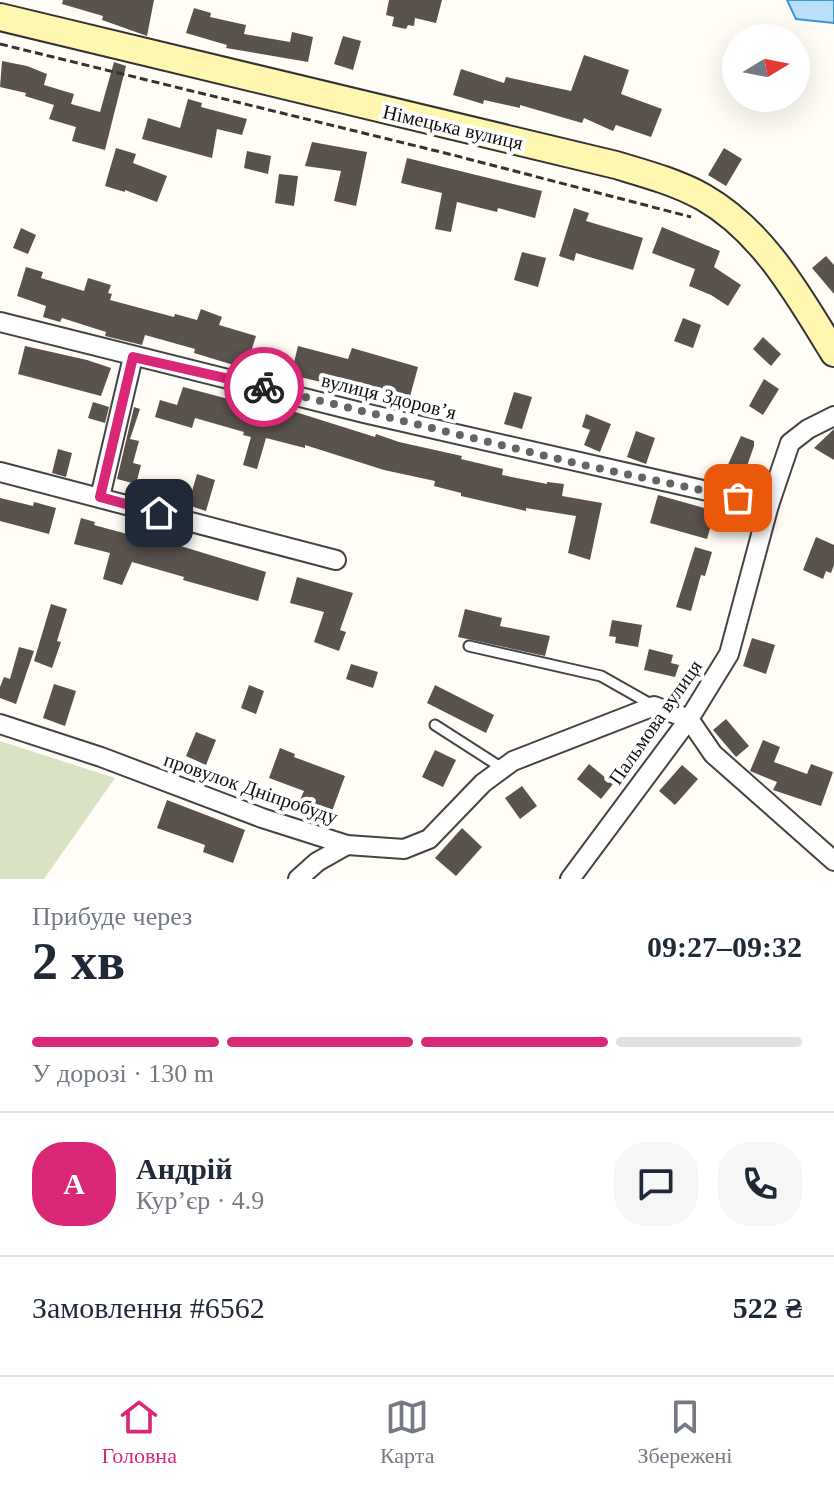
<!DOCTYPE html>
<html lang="uk">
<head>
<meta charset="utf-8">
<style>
  :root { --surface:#fff; --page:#f6f6f7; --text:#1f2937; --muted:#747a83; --line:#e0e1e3; --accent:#db2777 }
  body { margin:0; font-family:Georgia,serif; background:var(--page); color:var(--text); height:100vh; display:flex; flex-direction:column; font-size:30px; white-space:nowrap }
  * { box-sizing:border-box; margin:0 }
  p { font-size:26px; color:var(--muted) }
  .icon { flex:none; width:44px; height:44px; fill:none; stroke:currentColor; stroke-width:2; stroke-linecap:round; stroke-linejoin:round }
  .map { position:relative; height:879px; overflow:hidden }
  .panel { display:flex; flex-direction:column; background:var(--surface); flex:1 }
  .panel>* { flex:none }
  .needle { width:52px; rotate:80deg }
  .controls { position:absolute; left:722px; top:24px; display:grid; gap:16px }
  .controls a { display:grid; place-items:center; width:88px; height:88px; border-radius:50%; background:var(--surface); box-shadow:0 8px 32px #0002; font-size:40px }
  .pin { position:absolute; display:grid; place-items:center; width:68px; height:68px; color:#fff; margin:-34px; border-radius:16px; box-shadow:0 4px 12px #0006 }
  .courier { position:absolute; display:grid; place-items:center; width:80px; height:80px; margin:-40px; border:6px solid #db2777; border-radius:50%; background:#fff; color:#222; box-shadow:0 2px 10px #0007 }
  .headline em { font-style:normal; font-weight:700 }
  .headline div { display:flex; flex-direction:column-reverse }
  .headline { display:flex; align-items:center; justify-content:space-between; height:136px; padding:0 32px }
  h1 { font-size:52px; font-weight:700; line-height:60px }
  .bar { display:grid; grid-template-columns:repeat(4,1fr); gap:12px 8px; align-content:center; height:96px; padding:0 32px }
  .bar i { height:10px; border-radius:6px; background:var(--line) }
  .bar .active { background:var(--accent) }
  .bar p { grid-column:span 4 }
  .line { display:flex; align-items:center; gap:20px; padding:0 32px; border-top:2px solid var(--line) }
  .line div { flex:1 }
  .round { display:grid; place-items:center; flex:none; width:84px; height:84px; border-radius:32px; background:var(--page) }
  .menu { display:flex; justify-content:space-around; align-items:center; height:112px; border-top:2px solid var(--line); background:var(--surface); font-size:22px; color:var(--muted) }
  .menu a { display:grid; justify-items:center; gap:4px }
  .menu .active { color:var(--accent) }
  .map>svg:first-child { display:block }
  .cemetery { fill:#d9e3c4 }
  .water { fill:#b9e0f7; stroke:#3f96cf; stroke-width:2 }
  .building { fill:#5a524d }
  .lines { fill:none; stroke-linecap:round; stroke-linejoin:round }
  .lane-casing { stroke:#444; stroke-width:13 }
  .street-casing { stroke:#444; stroke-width:22 }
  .secondary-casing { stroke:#333; stroke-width:30 }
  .path { stroke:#333; stroke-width:3; stroke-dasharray:8 4; stroke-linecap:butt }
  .lane { stroke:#fff; stroke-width:9 }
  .street { stroke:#fff; stroke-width:18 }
  .secondary { stroke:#fff6b0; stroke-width:26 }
  .done { stroke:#646461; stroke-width:8; stroke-dasharray:0 14.4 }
  .route { stroke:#db2777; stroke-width:10 }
  .labels { text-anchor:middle; stroke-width:8; stroke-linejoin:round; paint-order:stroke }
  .street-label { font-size:20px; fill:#111; stroke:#fff }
</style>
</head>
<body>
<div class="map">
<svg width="834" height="879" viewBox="0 0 834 879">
  <rect width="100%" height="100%" fill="#fffdf5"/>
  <polygon class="cemetery" points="0,741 115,778 44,879 0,879"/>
  <polygon class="water" points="787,0 834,0 834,23 796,19"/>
  <g class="building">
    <polygon points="63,0 154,0 147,36 102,20 103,16 62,4"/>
    <polygon points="389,0 442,0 436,23 415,18 414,26 408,25 406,29 392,26 394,17 386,15"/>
    <polygon points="194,8 211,13 210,17 246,25 244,34 290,42 292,32 313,37 308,62 226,48 227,45 186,33"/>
    <polygon points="343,36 361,41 353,70 334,64"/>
    <polygon points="584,55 629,70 621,94 662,109 651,137 616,125 613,131 584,118 582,123 520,105 520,108 484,100 483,104 453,95 461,69 504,83 506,77 571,91"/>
    <polygon points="2,61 27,66 47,74 44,85 74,94 71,104 100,112 114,62 126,66 105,150 72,141 76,127 49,119 54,105 25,96 26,93 0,87"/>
    <polygon points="188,99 202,103 201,107 247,119 242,135 217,129 212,158 142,139 148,118 180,128"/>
    <polygon points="312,142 367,152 356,206 334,201 341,171 305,166"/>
    <polygon points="116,148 136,154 133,163 167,176 157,202 125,190 125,192 105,186"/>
    <polygon points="724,148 742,159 726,186 708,175"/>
    <polygon points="247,151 271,156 268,174 244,168"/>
    <polygon points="407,158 542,191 535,218 498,208 497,212 457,202 451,232 435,229 442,193 401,183"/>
    <polygon points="279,174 298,176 294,206 275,203"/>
    <polygon points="574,208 589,213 586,221 643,238 633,270 576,253 574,261 559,256"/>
    <polygon points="662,227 720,251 714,267 741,285 728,306 711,295 689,286 695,269 652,253"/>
    <polygon points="21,228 36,235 28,254 13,248"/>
    <polygon points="522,252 546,258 538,287 514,280"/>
    <polygon points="826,256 834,265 834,294 812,268"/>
    <polygon points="26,267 43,272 41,278 84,291 88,278 111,285 108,293 112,294 110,300 174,317 175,314 197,320 201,309 222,317 219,325 256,336 250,355 277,362 273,377 194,353 195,349 145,335 142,345 105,336 106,332 62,318 60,322 43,317 46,306 17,296"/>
    <polygon points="683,318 701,325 693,348 674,341"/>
    <polygon points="763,337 781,354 771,366 753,349"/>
    <polygon points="25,346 87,360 111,368 101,396 18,374"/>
    <polygon points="298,346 348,359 352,348 418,367 409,400 367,391 364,401 345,396 347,388 291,375"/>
    <polygon points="764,379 779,389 763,415 749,406"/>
    <polygon points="183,387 285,414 286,409 375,437 376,434 399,442 462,456 461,459 503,469 502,475 547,484 547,482 564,484 562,496 602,503 590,560 568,553 576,516 526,508 526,511 461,496 461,493 434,486 435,481 384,470 305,445 305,448 266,438 257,469 243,465 251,437 243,435 244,432 195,418 192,428 155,417 160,400 177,405"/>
    <polygon points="514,392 532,397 522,429 504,424"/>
    <polygon points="93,402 109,407 105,423 88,418"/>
    <polygon points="134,407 140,409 130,439 139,441 133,463 141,465 136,484 117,479"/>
    <polygon points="586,414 611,424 600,452 584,445 590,430 582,427"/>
    <polygon points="834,429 834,460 814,448"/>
    <polygon points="636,431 655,438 646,464 627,457"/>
    <polygon points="741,436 754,441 754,446 740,486 721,480"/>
    <polygon points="58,449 72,453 66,477 52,473"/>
    <polygon points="197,474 215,480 206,511 188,505"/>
    <polygon points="143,479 159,483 154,499 139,494"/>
    <polygon points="658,495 715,511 707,539 650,523"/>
    <polygon points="0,498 33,506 34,502 56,508 49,534 0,521"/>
    <polygon points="81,518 95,522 94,525 160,543 161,540 266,572 258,601 183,580 184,577 132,562 122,585 103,579 110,553 74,544"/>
    <polygon points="816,537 834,545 834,565 831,573 826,571 823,579 803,570"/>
    <polygon points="695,547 712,552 705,576 701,575 691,611 676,607"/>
    <polygon points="297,577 353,593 340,630 346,632 339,651 314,642 324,612 290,603"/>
    <polygon points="51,604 67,609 57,641 61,642 52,668 34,661"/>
    <polygon points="465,609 502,618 500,626 550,636 545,656 458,637"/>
    <polygon points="612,620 642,625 638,647 615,643 616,637 609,636"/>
    <polygon points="752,638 775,645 766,674 743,666"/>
    <polygon points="19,647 34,651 16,704 0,698 0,687 4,677 10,679"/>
    <polygon points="649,649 673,655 671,663 679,665 675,677 644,670"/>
    <polygon points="351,664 378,672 373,688 346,679"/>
    <polygon points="54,684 76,691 65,726 43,718"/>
    <polygon points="249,685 264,691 256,714 241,708"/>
    <polygon points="435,685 494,715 486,733 427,703"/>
    <polygon points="726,719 749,746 736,757 713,730"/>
    <polygon points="196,732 216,740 206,765 186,756"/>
    <polygon points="763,740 780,747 774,762 807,774 811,764 833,772 821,806 773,790 777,782 750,771"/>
    <polygon points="280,748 295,754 294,757 345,776 331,814 299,802 304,791 269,778"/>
    <polygon points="435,750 456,760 443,787 422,777"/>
    <polygon points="589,764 613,784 601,799 577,779"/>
    <polygon points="682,765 698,779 675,805 659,791"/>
    <polygon points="522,786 537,806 520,819 505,798"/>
    <polygon points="167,800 245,830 233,863 203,852 205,845 157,828"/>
    <polygon points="462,828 482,847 456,876 435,858"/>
  </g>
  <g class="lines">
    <g class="lane-casing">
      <g id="lane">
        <polyline points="469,646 601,676 654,706"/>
        <polyline points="435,725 502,768"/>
      </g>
    </g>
    <g class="street-casing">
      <g id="street">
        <polyline points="0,322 364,413 769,505"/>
        <polyline points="0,472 336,560"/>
        <polyline points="100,497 133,357"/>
        <polyline points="0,724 101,757 262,818 347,845 404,849 429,839 483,783 513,761 654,706 689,719 713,754 834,861"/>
        <polyline points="298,879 317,862 347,845"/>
        <polyline points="570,879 689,719 729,654 769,505 790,443 808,429 834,416"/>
      </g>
    </g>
    <g class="secondary-casing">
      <path id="secondary" d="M0 17 616 165C646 174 676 182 703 197 764 232 798 295 834 353"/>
    </g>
    <polyline class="path" points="0,44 453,155 691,217"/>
    <use href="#lane" class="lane"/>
    <use href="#street" class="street"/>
    <use href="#secondary" class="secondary"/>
  </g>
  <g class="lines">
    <polyline class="done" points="264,387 583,465 738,498"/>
    <polyline class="route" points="159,513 100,497 133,357 264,387"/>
  </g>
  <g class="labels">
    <g class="street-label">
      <text transform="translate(453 127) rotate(13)" y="7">Німецька вулиця</text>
      <text transform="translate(389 396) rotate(14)" y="7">вулиця Здоровʼя</text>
      <text transform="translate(655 722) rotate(-55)" y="7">Пальмова вулиця</text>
      <text transform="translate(251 788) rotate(19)" y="7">провулок Дніпробуду</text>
    </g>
  </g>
</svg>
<div class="controls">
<a><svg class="needle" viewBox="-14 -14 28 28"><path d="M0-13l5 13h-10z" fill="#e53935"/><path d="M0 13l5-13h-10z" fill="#747a83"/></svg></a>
</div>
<div class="pin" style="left:738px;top:498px;background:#ea580c"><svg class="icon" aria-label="bag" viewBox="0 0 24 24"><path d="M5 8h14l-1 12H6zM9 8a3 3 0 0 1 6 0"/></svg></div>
<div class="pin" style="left:159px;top:513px;background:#1f2937"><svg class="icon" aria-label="home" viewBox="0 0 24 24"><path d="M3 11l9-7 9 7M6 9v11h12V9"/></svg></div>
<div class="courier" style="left:264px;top:387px"><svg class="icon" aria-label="bike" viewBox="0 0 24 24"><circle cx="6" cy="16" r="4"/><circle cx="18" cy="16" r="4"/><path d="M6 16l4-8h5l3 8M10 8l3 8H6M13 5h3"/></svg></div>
</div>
<section class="panel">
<div class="headline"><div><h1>2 хв</h1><p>Прибуде через</p></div><em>09:27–09:32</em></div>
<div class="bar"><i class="active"></i><i class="active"></i><i class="active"></i><i></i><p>У дорозі · 130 m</p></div>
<div class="line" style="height:144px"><b class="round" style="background:var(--accent);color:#fff">А</b><div><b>Андрій</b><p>Кур’єр · 4.9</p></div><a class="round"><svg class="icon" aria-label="chat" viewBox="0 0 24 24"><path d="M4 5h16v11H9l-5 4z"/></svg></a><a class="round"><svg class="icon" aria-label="phone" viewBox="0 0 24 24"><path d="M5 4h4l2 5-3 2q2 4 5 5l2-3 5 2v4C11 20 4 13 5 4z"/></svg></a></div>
<div class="line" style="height:104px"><div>Замовлення #6562</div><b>522 ₴</b></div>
</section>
<nav class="menu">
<a class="active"><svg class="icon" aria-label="home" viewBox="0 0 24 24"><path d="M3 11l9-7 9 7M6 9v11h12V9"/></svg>Головна</a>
<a><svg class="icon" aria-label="map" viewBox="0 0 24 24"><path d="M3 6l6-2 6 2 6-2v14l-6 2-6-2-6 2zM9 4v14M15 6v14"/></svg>Карта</a>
<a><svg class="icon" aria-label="saved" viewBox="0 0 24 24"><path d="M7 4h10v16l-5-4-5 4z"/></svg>Збережені</a>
</nav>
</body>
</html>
